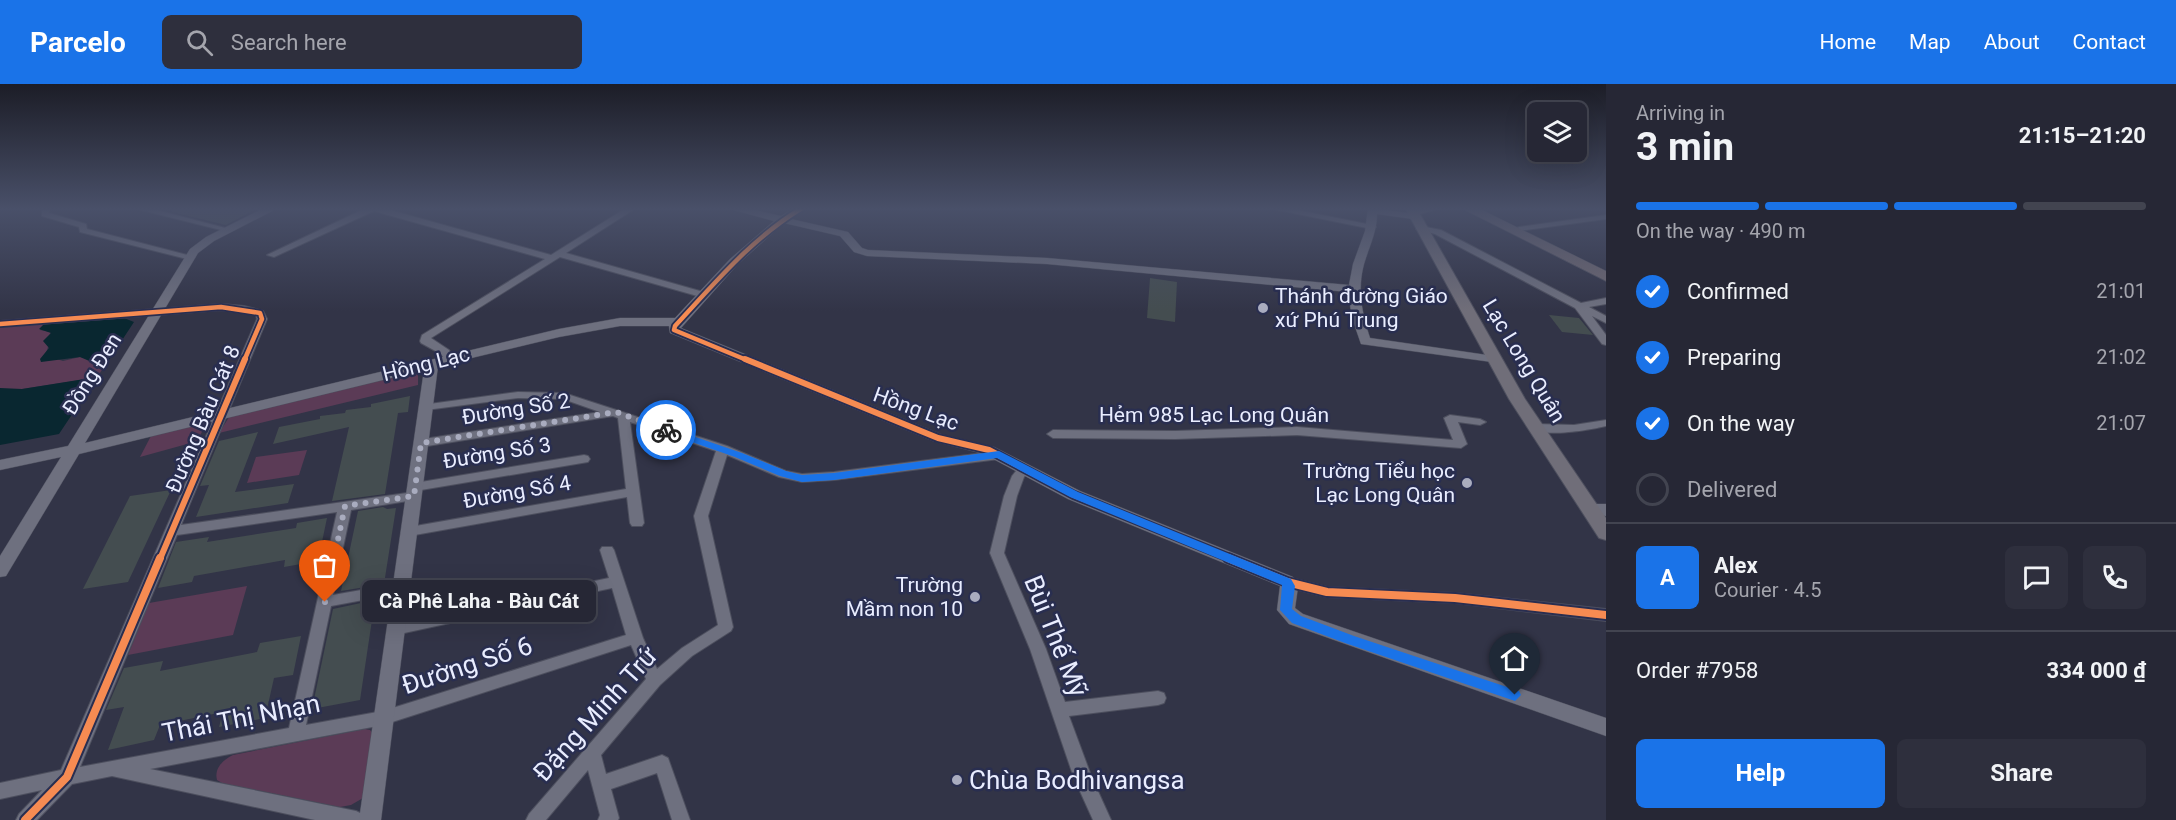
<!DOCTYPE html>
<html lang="en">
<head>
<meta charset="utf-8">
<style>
  :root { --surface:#262735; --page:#2e2f3d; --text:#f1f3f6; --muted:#a4a5ad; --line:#424450; --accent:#1a73e8 }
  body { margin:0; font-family:Roboto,sans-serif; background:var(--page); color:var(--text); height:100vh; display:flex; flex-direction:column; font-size:22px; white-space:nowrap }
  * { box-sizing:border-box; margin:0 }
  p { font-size:20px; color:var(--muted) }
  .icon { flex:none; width:33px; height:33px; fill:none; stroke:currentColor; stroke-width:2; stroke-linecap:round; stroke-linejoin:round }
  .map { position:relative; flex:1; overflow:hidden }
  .details { display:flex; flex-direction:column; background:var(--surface); width:570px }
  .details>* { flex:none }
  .controls { position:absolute; left:1527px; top:18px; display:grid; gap:12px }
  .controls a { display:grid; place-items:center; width:60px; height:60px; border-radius:9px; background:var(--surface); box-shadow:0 6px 24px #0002,0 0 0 2px var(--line); font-size:30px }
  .pin { position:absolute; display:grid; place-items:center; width:51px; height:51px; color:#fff; margin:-62px -26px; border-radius:50% 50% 50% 0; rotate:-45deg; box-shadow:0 0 6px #0007 }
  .pin .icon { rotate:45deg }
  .courier { position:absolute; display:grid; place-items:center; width:60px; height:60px; margin:-30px; border:4px solid #1a73e8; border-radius:50%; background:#fff; color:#222; box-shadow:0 2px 8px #0007 }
  .bubble { position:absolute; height:42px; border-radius:9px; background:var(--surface); box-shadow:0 6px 24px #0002,0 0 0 2px var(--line); font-size:20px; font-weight:700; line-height:42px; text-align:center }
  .overview em { font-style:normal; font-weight:700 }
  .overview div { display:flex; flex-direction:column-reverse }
  .overview { display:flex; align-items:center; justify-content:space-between; height:102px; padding:0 30px }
  h1 { font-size:39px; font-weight:700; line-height:45px }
  .bar { display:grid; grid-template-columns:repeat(4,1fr); gap:9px 6px; align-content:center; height:72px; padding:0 30px }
  .bar i { height:8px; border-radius:4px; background:var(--line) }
  .bar .on { background:var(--accent) }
  .bar p { grid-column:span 4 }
  .line { display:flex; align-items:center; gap:15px; padding:0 30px; border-top:2px solid var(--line) }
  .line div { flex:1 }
  .round { display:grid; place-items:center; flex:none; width:63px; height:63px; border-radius:9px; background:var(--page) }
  ol { padding:0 30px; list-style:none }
  li { display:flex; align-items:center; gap:18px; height:66px }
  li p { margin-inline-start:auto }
  li .icon { padding:6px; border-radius:50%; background:var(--accent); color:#fff; stroke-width:4 }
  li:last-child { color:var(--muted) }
  li i { width:33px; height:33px; border:3px solid var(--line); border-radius:50% }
  .cta { display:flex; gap:12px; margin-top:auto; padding:12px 30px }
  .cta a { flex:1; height:69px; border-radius:9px; background:var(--accent); color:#fff; font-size:24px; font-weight:700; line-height:69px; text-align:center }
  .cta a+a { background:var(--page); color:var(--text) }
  header { display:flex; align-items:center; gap:36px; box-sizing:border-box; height:84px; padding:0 30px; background:var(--accent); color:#fff }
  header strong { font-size:28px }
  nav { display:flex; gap:33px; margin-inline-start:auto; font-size:21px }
  .search { width:420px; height:54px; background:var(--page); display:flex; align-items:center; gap:15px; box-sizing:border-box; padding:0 21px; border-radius:9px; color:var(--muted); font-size:22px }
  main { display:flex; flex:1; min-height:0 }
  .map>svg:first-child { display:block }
  .green { fill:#5b3b56 }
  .water { fill:#092730 }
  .building { fill:#444d50 }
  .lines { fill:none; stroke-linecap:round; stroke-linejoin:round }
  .minor-casing { stroke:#4d4f5e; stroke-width:2 }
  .tertiary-casing { stroke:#4d4f5e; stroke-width:1 }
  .secondary-casing { stroke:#4d4f5e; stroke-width:2 }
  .primary-casing { stroke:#4d4f5e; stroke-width:1 }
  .minor { fill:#6e707f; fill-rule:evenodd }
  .tertiary { fill:#6e707f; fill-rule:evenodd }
  .secondary { fill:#706e79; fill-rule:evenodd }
  .primary { fill:#706972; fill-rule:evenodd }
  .cycleway-far2-casing { stroke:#292e50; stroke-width:8 }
  .cycleway-far1-casing { stroke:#292e50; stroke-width:10 }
  .cycleway-casing { stroke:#292e50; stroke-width:12 }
  .cycleway-far2 { stroke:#f68b52; stroke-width:4.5 }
  .cycleway-far1 { stroke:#f68b52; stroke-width:6 }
  .cycleway { stroke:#f68b52; stroke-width:8 }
  .route { fill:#1a73e8 }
  .done { stroke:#a9acbf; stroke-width:6; stroke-dasharray:0 10.8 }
  .poi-dot { fill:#a9acbf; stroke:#292e50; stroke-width:2 }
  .labels { text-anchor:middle; stroke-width:5; stroke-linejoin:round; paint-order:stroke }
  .poi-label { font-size:21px; fill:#e9edff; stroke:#292e50; text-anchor:end }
  .street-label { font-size:21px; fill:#e9edff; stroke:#292e50 }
  .near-street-label { font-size:26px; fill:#e9edff; stroke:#292e50 }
  .near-poi-label { font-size:26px; fill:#e9edff; stroke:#292e50; text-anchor:start }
</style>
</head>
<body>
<header>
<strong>Parcelo</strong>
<div class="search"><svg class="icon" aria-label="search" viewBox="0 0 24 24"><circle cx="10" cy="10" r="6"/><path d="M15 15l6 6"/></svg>Search here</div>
<nav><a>Home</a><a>Map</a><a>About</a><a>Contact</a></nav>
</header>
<main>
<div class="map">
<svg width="1606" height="736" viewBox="0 0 1606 736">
  <rect width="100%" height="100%" fill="#323447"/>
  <g class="green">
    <path d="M44 240 40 246 51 248C46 256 51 264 44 271L63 277 80 273 103 278 109 276 97 293 93 294 22 305 2 306 0 304V243Z"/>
    <polygon points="411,287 418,288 418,301 219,349 231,330"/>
    <polygon points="206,338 198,357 140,373 152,350"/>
    <polygon points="307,366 299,391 247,399 256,373"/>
    <polygon points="247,502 233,551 128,571 149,519"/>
    <path d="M365 645 370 646 373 650 363 714 351 721 340 723 222 699 217 696C214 684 223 676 233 671Z"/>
  </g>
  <g class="water">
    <polygon points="124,234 134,238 109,276 94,279 80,273 41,278 40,275 49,264 43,257 51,249 39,245 44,240"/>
    <polygon points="97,293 59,350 0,361 0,304 22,305"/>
  </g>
  <g class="building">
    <polygon points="172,124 258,124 226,141 172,128"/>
    <polygon points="1150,194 1177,198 1175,238 1147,234"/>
    <polygon points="1549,231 1579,234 1593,251 1562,248"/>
    <polygon points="410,312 408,328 398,329 385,410 332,417 349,343 273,360 279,343 320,335 320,332 345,329 346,326 371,323 371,320"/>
    <polygon points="258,348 235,408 294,400 288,419 196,433 209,401 200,402 219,357"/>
    <polygon points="171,406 128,498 83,505 130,412"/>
    <polygon points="383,423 387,425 396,424 384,500 341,507 358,427"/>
    <polygon points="327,434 318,477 284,483 285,476 194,492 192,498 158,504 176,458 209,453 207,458 296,444 297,439"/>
    <polygon points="375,516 360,616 312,625 333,525"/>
    <polygon points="301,552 293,591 274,594 265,634 219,643 223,628 160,641 154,656 108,666 124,623 106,626 124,584 163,577 160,587 257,568 260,559"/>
  </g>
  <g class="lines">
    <g class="minor-casing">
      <g id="minor">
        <polygon points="42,124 50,124 49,129 86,140 87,145 195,173 191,176 80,148 79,143 42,132"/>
        <polygon points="133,124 149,124 233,146 229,148"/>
        <polygon points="366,124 383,124 551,171 626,124 636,124 566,169 707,209 709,211 707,213 701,213 560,173 431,254 449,266 454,274 453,276 445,276 441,270 421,259 420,257 422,251 545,175 374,127 274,173 267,171"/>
        <polygon points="1268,124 1287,124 1372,141 1376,143 1372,145"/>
        <polygon points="1606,131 1606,135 1519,147 1515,145 1519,143"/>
        <polygon points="1416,141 1441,146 1581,219 1606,214 1606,220 1589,223 1606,232 1606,239 1592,232 1606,251 1606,261 1602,260 1575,224 1435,150 1416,145"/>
        <path d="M221 220 244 222 263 227 267 235 181 441 414 408 420 412 414 416 351 426 333 511 401 499 406 500 408 504 406 508 401 509 331 522 306 641 383 627 626 551 612 504 395 551 390 549 388 545 390 541 395 539 609 494 600 466 602 463H612L614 466 643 554 657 585 682 564 718 541 694 432 716 367 630 338 644 439 642 442H632L630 439 627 413 409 452 404 450 402 447 404 444 626 405 618 334 613 332 421 363 415 359 417 356 600 328 563 315 518 314 426 326 422 325 420 323 422 321 518 308 564 309 727 362 786 387 802 390 834 388 999 367 1005 371 999 375 834 396 802 398 779 393 727 371 708 432 733 543 731 547 692 572 660 601 601 671 606 690 662 671 668 674 690 736H672L657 689 611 705 619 734 618 736H598L600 731 588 686 546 736H526L529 730 646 595 631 561 383 641 150 685 356 727 362 730 365 736H315L112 692 72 700 37 736H16L19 730 42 706 0 715V699L61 686 257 235 256 231 221 226 0 243V237ZM337 428 289 644 80 683 177 451Z"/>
        <polygon points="1450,331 1480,335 1486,338 1480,341 1458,338 1467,360 1461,364 1297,351 1175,355 1053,354 1047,350 1053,346 1175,347 1297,343 1453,356 1444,334"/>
        <path d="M1606 336V342C1590 346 1543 354 1530 344L1536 340 1574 341Z"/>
        <polygon points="584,371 588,372 590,375 588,378 415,407 409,403 415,399"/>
        <polygon points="1024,381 1030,385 1024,393 1017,412 1004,469 1046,565 1065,618 1158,607 1164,609 1166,614 1164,619 1158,621 1069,632 1092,694 1111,736 1093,736 1074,694 1030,565 990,469 1004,412 1012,392 1020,382"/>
        <polygon points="1287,493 1327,503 1455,509 1606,525 1606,537 1455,519 1327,513 1282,502 1280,498 1282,494"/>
      </g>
    </g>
    <g class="tertiary-casing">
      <g id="tertiary">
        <path d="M264 124H278L214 157 198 169 85 359 559 245 620 234H675L730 175 774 137 726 124H746L781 132 794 124H807L791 135 848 148 862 164 868 166 1047 174 1349 201 1353 180 1365 147 1368 124 1417 130V134L1413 135 1377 130C1377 148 1369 163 1364 180 1357 206 1362 229 1370 254L1494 272 1499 273 1501 276 1499 279 1361 260 1352 234 1348 208 1047 180 867 172 854 168 840 152 784 139 738 180 681 244 943 351 994 363 1080 407 1293 493 1298 503 1295 524 1303 530 1606 634V652L1289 540 1277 526 1280 502 1068 415 984 370 933 357 670 249 669 242H620L559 253 438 282 381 736H359L424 286 79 370 6 492 0 493V472L61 373 0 386V376L68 362 190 165 206 153Z"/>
        <polygon points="1590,420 1606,420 1606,432 1584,429 1582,425 1584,421"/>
      </g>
    </g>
    <g class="secondary-casing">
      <polygon id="secondary" points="1405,124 1441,124 1420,130 1525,315 1606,434 1606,456 1599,454 1509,315"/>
    </g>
    <g class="primary-casing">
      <polygon id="primary" points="1461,124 1478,124 1606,187 1606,197"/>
    </g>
    <use href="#minor" class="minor"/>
    <use href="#tertiary" class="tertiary"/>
    <use href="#secondary" class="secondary"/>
    <use href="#primary" class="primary"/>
    <g class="cycleway-far2-casing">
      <g id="cycleway-far2">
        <polyline points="0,240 221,223 260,229 262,235 244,277"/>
        <path d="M749 277 674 246 675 242C715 199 751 155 802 124"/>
      </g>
    </g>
    <g class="cycleway-far1-casing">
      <g id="cycleway-far1">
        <polyline points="745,275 938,354 989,366 1074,411 1232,475"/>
        <polyline points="160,475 245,275"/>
      </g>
    </g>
    <g class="cycleway-casing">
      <g id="cycleway">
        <polyline points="1228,474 1287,498 1327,508 1455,514 1606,531"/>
        <polyline points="25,736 67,693 160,474"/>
      </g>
    </g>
    <use href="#cycleway-far2" class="cycleway-far2"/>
    <use href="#cycleway-far1" class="cycleway-far1"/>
    <use href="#cycleway" class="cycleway"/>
  </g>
  <linearGradient id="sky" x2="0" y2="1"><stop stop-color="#1c1d27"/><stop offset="0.55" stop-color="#495069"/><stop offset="1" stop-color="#495069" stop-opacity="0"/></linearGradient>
  <rect width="1606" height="227" fill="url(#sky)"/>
  <polygon class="route" points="663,344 669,344 742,369 786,387 802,391 834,389 999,367 1078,408 1291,495 1295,502 1292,525 1301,532 1354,552 1519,607 1521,611 1515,617 1345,559 1292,539 1280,526 1282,501 1070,413 997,374 834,396 802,398 780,392 735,373 663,348"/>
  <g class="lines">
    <polyline class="done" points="325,518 345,422 414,412 421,359 616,328 666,346"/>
  </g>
  <g class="poi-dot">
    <circle cx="1263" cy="224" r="6"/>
    <circle cx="1467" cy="399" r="6"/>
    <circle cx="975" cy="513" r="6"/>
    <circle cx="957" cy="696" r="6"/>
  </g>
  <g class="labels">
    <g class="poi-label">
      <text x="1275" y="219" text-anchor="start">Thánh đường Giáo<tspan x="1275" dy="24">xứ Phú Trung</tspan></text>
      <text x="1455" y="394">Trường Tiểu học<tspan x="1455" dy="24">Lạc Long Quân</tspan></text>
      <text x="963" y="508">Trường<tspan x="963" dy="24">Mầm non 10</tspan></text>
    </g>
    <g class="street-label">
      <text transform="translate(1524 277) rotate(59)" y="7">Lạc Long Quân</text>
      <text transform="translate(426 280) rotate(-14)" y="7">Hồng Lạc</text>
      <text transform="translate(92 290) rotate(-58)" y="7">Đồng Đen</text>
      <text transform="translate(516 325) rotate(-9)" y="7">Đường Số 2</text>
      <text transform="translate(916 325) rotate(20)" y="7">Hồng Lạc</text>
      <text x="1214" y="338">Hẻm 985 Lạc Long Quân</text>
      <text transform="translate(203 335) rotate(-67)" y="7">Đường Bàu Cát 8</text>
      <text transform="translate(497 369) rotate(-9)" y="7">Đường Số 3</text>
      <text transform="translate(517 408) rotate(-10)" y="7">Đường Số 4</text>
    </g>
    <g class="near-street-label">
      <text transform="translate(1056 552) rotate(68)" y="9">Bùi Thế Mỹ</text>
      <text transform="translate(467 581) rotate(-18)" y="9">Đường Số 6</text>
      <text transform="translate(595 630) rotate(-48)" y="9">Đặng Minh Trứ</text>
      <text transform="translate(241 634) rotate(-11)" y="9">Thái Thị Nhạn</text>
    </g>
    <g class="near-poi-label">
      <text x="969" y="705">Chùa Bodhivangsa</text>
    </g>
  </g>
</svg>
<div class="controls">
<a><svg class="icon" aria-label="layers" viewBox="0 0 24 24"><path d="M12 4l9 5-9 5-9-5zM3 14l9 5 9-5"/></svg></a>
</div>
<div class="pin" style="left:325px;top:518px;background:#ea580c"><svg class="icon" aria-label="bag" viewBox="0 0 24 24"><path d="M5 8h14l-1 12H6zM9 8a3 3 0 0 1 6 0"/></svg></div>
<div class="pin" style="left:1515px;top:611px;background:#1f2937"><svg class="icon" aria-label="home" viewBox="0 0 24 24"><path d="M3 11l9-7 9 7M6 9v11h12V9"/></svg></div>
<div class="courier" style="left:666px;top:346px"><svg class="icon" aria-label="bike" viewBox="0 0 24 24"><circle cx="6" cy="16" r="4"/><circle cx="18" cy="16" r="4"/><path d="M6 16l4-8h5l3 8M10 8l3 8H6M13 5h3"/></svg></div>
<div class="bubble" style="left:362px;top:496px;width:234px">Cà Phê Laha - Bàu Cát</div>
</div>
<section class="details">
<div class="overview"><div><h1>3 min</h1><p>Arriving in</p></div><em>21:15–21:20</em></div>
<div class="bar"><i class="on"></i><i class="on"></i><i class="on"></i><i></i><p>On the way · 490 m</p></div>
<ol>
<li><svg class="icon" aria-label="check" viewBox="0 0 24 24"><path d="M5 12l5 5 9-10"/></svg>Confirmed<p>21:01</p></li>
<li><svg class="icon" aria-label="check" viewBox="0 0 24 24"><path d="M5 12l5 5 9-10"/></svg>Preparing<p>21:02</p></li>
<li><svg class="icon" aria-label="check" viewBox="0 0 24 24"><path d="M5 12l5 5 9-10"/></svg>On the way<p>21:07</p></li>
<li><i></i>Delivered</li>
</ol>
<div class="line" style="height:108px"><b class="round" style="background:var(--accent);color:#fff">A</b><div><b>Alex</b><p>Courier · 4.5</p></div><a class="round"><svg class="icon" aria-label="chat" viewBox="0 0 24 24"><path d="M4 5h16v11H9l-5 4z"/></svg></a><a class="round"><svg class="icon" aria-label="phone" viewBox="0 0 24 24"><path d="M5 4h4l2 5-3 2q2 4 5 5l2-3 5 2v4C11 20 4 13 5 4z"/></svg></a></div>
<div class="line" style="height:78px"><div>Order #7958</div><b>334 000 ₫</b></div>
<div class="cta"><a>Help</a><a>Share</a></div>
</section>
</main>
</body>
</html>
